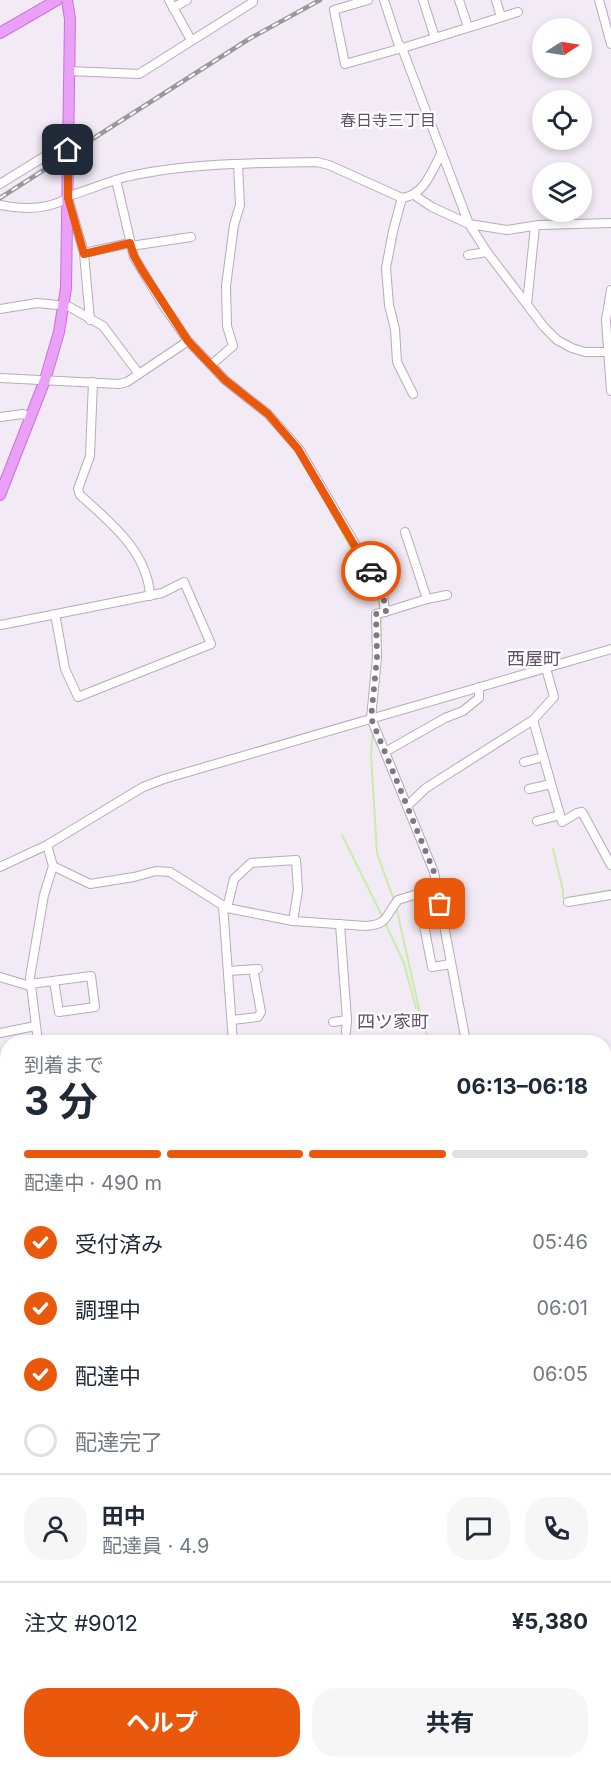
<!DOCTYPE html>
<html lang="ja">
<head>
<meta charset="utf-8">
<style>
  :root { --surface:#fff; --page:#f6f6f7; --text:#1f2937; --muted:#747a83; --line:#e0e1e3; --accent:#ea580c }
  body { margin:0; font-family:Inter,"Noto Sans JP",sans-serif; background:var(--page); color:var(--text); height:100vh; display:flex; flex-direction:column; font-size:22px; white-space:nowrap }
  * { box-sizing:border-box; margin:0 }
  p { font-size:20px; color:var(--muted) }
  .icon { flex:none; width:33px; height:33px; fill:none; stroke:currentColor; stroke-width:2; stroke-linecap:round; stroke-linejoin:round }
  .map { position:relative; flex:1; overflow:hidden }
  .details { position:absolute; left:0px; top:1035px; width:612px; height:734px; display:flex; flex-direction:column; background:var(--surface); border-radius:24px 24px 0 0; box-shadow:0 3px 9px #0003 }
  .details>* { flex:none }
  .needle { width:39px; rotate:78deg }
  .fabs { position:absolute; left:532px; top:18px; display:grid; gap:12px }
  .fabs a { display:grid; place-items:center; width:60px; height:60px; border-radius:50%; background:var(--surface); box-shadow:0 3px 9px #0003; font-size:30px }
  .pin { position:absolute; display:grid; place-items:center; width:51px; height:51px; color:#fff; margin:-26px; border-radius:12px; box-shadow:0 3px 9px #0006 }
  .courier { position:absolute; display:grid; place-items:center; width:60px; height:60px; margin:-30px; border:4px solid #ea580c; border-radius:50%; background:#fff; color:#222; box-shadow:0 2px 8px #0007 }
  .summary em { font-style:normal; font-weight:700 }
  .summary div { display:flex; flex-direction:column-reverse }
  .summary { display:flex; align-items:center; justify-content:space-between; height:102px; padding:0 24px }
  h1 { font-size:39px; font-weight:700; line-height:45px }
  .bar { display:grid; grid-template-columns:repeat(4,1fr); gap:9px 6px; align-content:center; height:72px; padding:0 24px }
  .bar i { height:8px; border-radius:4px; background:var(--line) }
  .bar .selected { background:var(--accent) }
  .bar p { grid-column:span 4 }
  .line { display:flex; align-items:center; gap:15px; padding:0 24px; border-top:2px solid var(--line) }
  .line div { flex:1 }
  .round { display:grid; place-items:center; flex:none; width:63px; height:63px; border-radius:24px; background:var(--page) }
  ol { padding:0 24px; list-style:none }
  li { display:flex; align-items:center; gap:18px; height:66px }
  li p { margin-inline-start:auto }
  li .icon { padding:6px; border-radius:50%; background:var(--accent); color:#fff; stroke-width:4 }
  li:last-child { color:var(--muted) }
  li i { width:33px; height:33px; border:3px solid var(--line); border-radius:50% }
  .button { display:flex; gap:12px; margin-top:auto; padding:12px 24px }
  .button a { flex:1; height:69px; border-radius:24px; background:var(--accent); color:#fff; font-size:24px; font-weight:700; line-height:69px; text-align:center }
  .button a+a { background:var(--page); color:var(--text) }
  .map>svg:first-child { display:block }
  .green { fill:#e5b6c9 }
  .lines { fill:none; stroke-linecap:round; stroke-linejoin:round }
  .stream { stroke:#c8ecab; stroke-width:2 }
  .minor-casing { stroke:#b8aabc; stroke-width:10 }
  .major-casing { stroke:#cb70dc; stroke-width:12 }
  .minor { stroke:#fff; stroke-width:8 }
  .major { stroke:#eba0f7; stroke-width:10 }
  .rail-casing { stroke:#989898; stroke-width:4.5 }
  .rail { stroke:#fff; stroke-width:2; stroke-dasharray:7; stroke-linecap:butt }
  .done { stroke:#817784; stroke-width:6; stroke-dasharray:0 10.8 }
  .route { stroke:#ea580c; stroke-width:8 }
  .labels { text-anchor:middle; stroke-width:4.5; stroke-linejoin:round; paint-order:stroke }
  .neighbourhood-label { font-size:16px; fill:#63516a; stroke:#fff }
  .quarter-label { font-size:18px; fill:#63516a; stroke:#fff }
</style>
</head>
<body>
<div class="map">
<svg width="611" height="1768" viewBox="0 0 611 1768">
  <rect width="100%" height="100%" fill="#f2eaf4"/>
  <polygon class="green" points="204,1761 370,1761 373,1768 206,1768"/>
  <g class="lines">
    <g class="stream">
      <path d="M330 509C337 522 343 535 350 547 363 568 378 585 380 610"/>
      <polyline points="381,643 381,616"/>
      <polyline points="373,729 371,754 377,853 394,900"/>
      <polyline points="342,835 383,918"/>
      <polyline points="553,849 563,890 563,898 567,899"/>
      <polyline points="578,896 611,890"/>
      <polyline points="396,906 419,1009 429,1042"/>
      <polyline points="385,923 404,963 416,1008 419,1009"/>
    </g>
    <g class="minor-casing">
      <g id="minor">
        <polyline points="169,0 191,40"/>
        <polyline points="368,0 334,10 345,64 406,47 518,12"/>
        <polyline points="384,0 398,43 402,48 469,224 487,252 544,327 557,340 572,348 585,352 611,352"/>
        <polyline points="423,0 435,38"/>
        <polyline points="459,0 468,27"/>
        <polyline points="496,0 501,17"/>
        <polyline points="599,0 611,44"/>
        <polyline points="173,8 187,0"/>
        <polyline points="69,71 139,74 253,2 253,0"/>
        <polyline points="116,180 134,257 163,305 188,341 211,365 225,380 268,414 299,449 377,581 383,595 385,612 376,614 377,657 371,718 434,872 466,1042"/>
        <polyline points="0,184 68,142"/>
        <polyline points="414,195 432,207 469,224 507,230 539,225 611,223"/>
        <path d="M69 196C88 190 107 182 126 177 186 163 255 163 317 162L329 165 402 198C425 195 432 170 442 152"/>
        <polyline points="402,198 393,231 386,268 389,305 395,329 397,362 413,394"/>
        <path d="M0 205C24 210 47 210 68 198L84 253 90 320"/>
        <polyline points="131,246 191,237"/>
        <polyline points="84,253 130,243"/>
        <polyline points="468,255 487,252"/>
        <polyline points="611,290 606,320 611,391"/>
        <polyline points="527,304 535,226"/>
        <polyline points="0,309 37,303 68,306 103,326 139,374"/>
        <polyline points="211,365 233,346 227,326 226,286 234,225 240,205 238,164"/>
        <polyline points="0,378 119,384 127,382 188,341"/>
        <path d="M93 382 90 456 78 489 80 495C110 522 148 552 150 596"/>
        <polyline points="0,417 23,414 30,417"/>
        <polyline points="405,532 427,599"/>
        <polyline points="385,612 427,599 447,595"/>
        <polyline points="0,625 6,624 162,593 184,582 211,644 78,697 65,669 55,614"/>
        <polyline points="533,720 562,822 577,813 582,812 611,865"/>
        <polyline points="385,752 445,718 463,711 479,698 479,687"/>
        <polyline points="524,762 543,757"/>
        <polyline points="529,789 551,784"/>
        <polyline points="407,806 426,788 533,720 554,697 546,668"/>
        <polyline points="537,821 560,815"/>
        <path d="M53 866 90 884 134 877 156 871 170 872 227 908 293 921 366 926C389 924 385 916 398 900L437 888"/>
        <polyline points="0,867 47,845 143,787 164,779 611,649"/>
        <polyline points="418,894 432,967 451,964"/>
        <polyline points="568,902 611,895"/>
        <polyline points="223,905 233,1042"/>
        <polyline points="227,908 234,879 251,863 296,860 298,890 293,921"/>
        <polyline points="340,924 347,1020 346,1032"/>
        <polyline points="228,971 258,969"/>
        <polyline points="0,977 30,986"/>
        <polyline points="30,984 91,976 95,1007 59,1012 54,981"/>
        <polyline points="232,1020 258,1017 261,1012 254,974"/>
        <polyline points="333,1022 347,1020"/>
        <polyline points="0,1033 35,1026"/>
        <polyline points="38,1042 30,977 44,895 53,866 47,845"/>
        <polyline points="604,1066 611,1065"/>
        <polyline points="604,1168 611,1169"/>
        <polyline points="0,1201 8,1199"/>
        <polyline points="0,1237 8,1290 0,1292"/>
        <polyline points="604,1264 611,1261"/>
        <polyline points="0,1352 8,1350"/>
        <polyline points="604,1397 611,1402"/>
        <polyline points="0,1413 8,1411"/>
        <polyline points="0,1456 8,1480"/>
        <polyline points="604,1465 611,1473"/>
        <polyline points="604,1537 611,1545"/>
        <polyline points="0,1538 8,1536"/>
        <polyline points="604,1598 611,1596"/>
        <polyline points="0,1600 8,1625"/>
        <polyline points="604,1657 611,1655"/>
        <polyline points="0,1676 8,1672"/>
        <polyline points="604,1708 611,1728"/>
        <polyline points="0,1716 8,1713"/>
        <polyline points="604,1751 611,1748"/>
        <polyline points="95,1761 97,1768"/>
        <polyline points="200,1761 202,1768"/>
        <polyline points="444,1761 446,1768"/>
        <polyline points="0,1764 12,1761"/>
        <polyline points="136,1768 156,1763"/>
        <polyline points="384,1768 404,1761"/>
        <polyline points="555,1768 583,1761"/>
      </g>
    </g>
    <g class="major-casing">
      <g id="major">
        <polyline points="0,33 57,0"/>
        <polyline points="0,495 45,380 59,332 66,288 70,19 67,0"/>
        <polyline points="0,1148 8,1154"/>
        <polyline points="604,1416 611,1416"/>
      </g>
    </g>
    <use href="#minor" class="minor"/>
    <use href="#major" class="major"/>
    <g class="rail-casing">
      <polyline id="rail" points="0,198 249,39 320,0"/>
    </g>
    <use href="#rail" class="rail"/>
  </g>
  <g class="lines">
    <polyline class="done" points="371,571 383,595 386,612 376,614 377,657 371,718 434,872 440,904"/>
    <polyline class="route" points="68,150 68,198 84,254 130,243 134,256 142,270 188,341 225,380 268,414 298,449 353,543 371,571"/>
  </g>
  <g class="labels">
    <g class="neighbourhood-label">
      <text x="388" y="126">春日寺三丁目</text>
    </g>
    <g class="quarter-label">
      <text x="534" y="665">西屋町</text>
      <text x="393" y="1028">四ツ家町</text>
    </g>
  </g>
</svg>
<div class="fabs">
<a><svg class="needle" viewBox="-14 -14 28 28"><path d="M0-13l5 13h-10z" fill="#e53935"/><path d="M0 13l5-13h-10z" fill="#747a83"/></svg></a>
<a><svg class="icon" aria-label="locate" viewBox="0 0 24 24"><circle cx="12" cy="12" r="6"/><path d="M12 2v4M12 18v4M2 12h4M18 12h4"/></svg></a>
<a><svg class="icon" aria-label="layers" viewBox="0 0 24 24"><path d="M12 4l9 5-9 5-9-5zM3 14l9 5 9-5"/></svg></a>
</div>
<div class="pin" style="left:440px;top:904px;background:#ea580c"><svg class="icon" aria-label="bag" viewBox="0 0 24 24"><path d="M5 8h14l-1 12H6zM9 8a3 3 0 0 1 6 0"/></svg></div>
<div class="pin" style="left:68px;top:150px;background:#1f2937"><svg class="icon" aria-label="home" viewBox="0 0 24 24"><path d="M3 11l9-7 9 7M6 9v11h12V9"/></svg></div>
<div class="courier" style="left:371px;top:571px"><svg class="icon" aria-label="car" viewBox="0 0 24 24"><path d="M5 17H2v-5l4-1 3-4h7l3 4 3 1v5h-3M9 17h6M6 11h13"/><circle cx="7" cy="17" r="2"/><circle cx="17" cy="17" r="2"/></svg></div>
<section class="details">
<div class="summary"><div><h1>3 分</h1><p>到着まで</p></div><em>06:13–06:18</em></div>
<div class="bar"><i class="selected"></i><i class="selected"></i><i class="selected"></i><i></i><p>配達中 · 490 m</p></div>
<ol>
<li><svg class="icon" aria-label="check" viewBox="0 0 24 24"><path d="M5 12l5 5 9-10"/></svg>受付済み<p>05:46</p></li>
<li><svg class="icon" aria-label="check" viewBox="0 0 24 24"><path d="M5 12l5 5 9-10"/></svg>調理中<p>06:01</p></li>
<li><svg class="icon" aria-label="check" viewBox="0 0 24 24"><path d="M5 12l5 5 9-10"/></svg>配達中<p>06:05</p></li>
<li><i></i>配達完了</li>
</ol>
<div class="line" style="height:108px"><a class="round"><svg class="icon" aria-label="person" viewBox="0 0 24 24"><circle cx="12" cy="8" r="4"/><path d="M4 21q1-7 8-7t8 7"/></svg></a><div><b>田中</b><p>配達員 · 4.9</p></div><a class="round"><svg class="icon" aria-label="chat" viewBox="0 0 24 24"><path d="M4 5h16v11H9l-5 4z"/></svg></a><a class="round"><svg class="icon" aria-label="phone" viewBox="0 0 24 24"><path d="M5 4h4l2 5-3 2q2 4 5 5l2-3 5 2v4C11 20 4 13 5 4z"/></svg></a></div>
<div class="line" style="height:78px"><div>注文 #9012</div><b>¥5,380</b></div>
<div class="button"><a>ヘルプ</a><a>共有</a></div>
</section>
</div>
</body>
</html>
